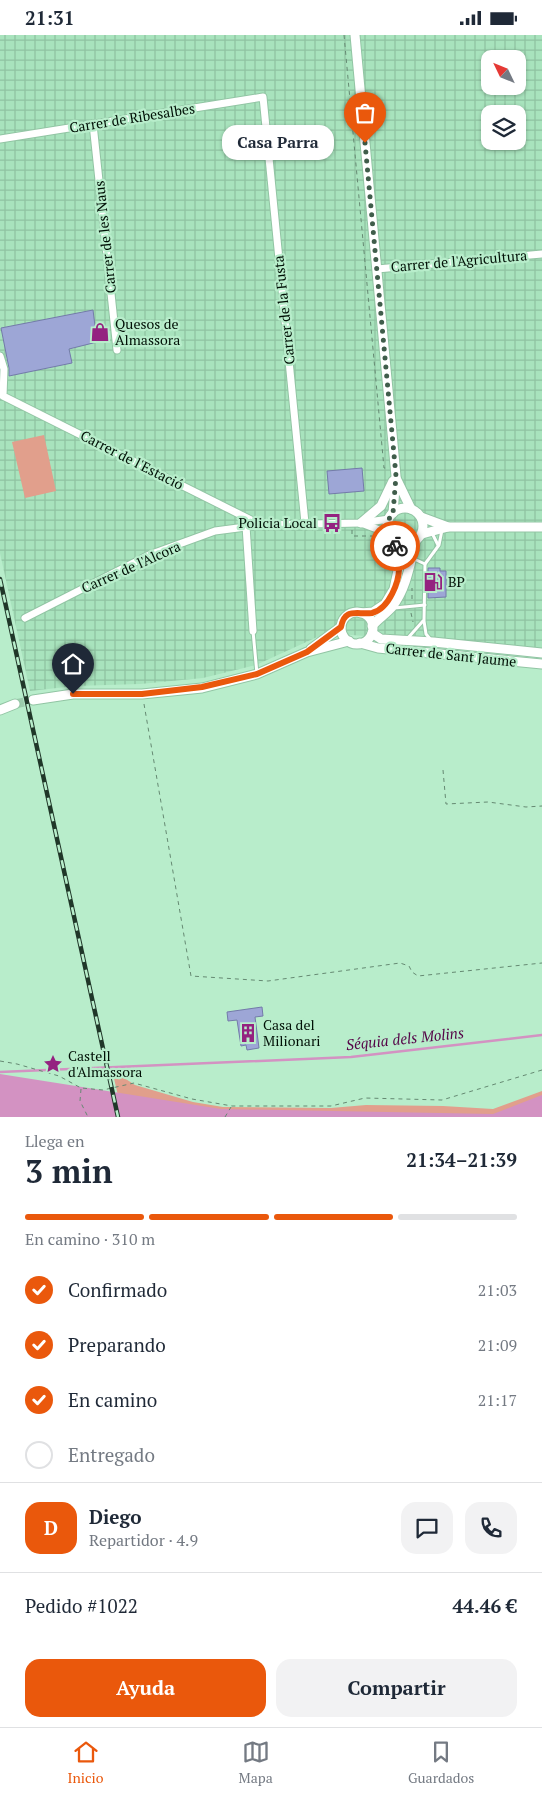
<!DOCTYPE html>
<html lang="es">
<head>
<meta charset="utf-8">
<style>
  :root { --surface:#fff; --page:#f2f2f3; --text:#1f2937; --muted:#747a83; --line:#e0e1e3; --accent:#ea580c }
  body { margin:0; font-family:"PT Serif",serif; background:var(--page); color:var(--text); height:100vh; display:flex; flex-direction:column; font-size:19px; white-space:nowrap }
  * { box-sizing:border-box; margin:0 }
  p { font-size:16px; color:var(--muted) }
  .icon { flex:none; width:28px; height:28px; fill:none; stroke:currentColor; stroke-width:2; stroke-linecap:round; stroke-linejoin:round }
  .map { position:relative; height:1082px; overflow:hidden }
  .details { display:flex; flex-direction:column; background:var(--surface); flex:1 }
  .details>* { flex:none }
  .needle { width:32px; rotate:313deg }
  .buttons { position:absolute; left:481px; top:15px; display:grid; gap:10px }
  .buttons a { display:grid; place-items:center; width:45px; height:45px; border-radius:10px; background:var(--surface); box-shadow:0 1px 4px #0004; font-size:25px }
  .pin { position:absolute; display:grid; place-items:center; width:42px; height:42px; color:#fff; margin:-51px -21px; border-radius:50% 50% 50% 0; rotate:-45deg; box-shadow:0 0 5px #0007 }
  .pin .icon { rotate:45deg }
  .courier { position:absolute; display:grid; place-items:center; width:50px; height:50px; margin:-25px; border:4px solid #ea580c; border-radius:50%; background:#fff; color:#222; box-shadow:0 1px 6px #0007 }
  .bubble { position:absolute; height:35px; border-radius:15px; background:var(--surface); box-shadow:0 1px 4px #0004; font-size:16px; font-weight:800; line-height:35px; text-align:center }
  .head em { font-style:normal; font-weight:800 }
  .head div { display:flex; flex-direction:column-reverse }
  .head { display:flex; align-items:center; justify-content:space-between; height:85px; padding:0 25px }
  h1 { font-size:32px; font-weight:800; line-height:38px }
  .bar { display:grid; grid-template-columns:repeat(4,1fr); gap:8px 5px; align-content:center; height:60px; padding:0 25px }
  .bar i { height:6px; border-radius:4px; background:var(--line) }
  .bar .selected { background:var(--accent) }
  .bar p { grid-column:span 4 }
  .line { display:flex; align-items:center; gap:12px; padding:0 25px; border-top:1px solid var(--line) }
  .line div { flex:1 }
  .round { display:grid; place-items:center; flex:none; width:52px; height:52px; border-radius:15px; background:var(--page) }
  ol { padding:0 25px; list-style:none }
  li { display:flex; align-items:center; gap:15px; height:55px }
  li p { margin-inline-start:auto }
  li .icon { padding:5px; border-radius:50%; background:var(--accent); color:#fff; stroke-width:4 }
  li:last-child { color:var(--muted) }
  li i { width:28px; height:28px; border:2px solid var(--line); border-radius:50% }
  .action { display:flex; gap:10px; margin-top:auto; padding:10px 25px }
  .action a { flex:1; height:58px; border-radius:15px; background:var(--accent); color:#fff; font-size:20px; font-weight:800; line-height:58px; text-align:center }
  .action a+a { background:var(--page); color:var(--text) }
  .status { display:flex; justify-content:space-between; align-items:center; height:35px; padding:0 25px; background:var(--surface); direction:ltr }
  .status svg { height:14px; fill:currentColor }
  .dock { display:flex; justify-content:space-around; align-items:center; height:70px; border-top:1px solid var(--line); background:var(--surface); font-size:14px; color:var(--muted) }
  .dock a { display:grid; justify-items:center; gap:2px }
  .dock .selected { color:var(--accent) }
  .map>svg:first-child { display:block }
  .industrial { fill:url(#industrial-grid); fill-rule:evenodd }
  .green { fill:#e19f8c }
  .water { fill:#d392c2 }
  .lines { fill:none; stroke-linecap:round; stroke-linejoin:round }
  .stream { stroke:#d392c2; stroke-width:2.5 }
  .building { fill:#9da6d6; stroke:#737ba9 }
  .tertiary-tunnel { stroke:#9cccad; stroke-width:9; stroke-dasharray:9 4.5; stroke-linecap:butt }
  .service-casing { stroke:#92c5a4; stroke-width:5 }
  .minor-casing { stroke:#92c5a4; stroke-width:9 }
  .tertiary-casing { stroke:#92c5a4; stroke-width:11 }
  .path { stroke:#658972; stroke-width:1; stroke-dasharray:4 4; stroke-linecap:butt }
  .service { stroke:#fff; stroke-width:3 }
  .minor { stroke:#fff; stroke-width:7 }
  .tertiary { stroke:#fff; stroke-width:9 }
  .rail-casing { stroke:#203729; stroke-width:4.5 }
  .rail { stroke:#b8edcb; stroke-width:2.5; stroke-dasharray:8; stroke-linecap:butt }
  .done { stroke:#405d4b; stroke-width:5; stroke-dasharray:0 9 }
  .route { stroke:#ea580c; stroke-width:6 }
  .labels { text-anchor:middle; stroke-width:4.5; stroke-linejoin:round; paint-order:stroke }
  .street-label { font-size:14px; fill:#001006; stroke:#b8edcb }
  .poi-label { font-size:14px; fill:#001006; stroke:#b8edcb; text-anchor:start }
  .water-label { font-size:15px; font-style:italic; fill:#550548; stroke:#b8edcb }
</style>
</head>
<body>
<div class="status"><b>21:31</b><svg viewBox="0 0 49 12"><path d="M0 12V9h3v3zM5 12V6h3v6zM10 12V3h3v9zM15 12V0h3v12zM26 1h20v11H26zM47 4h2v5h-2z"/></svg></div>
<div class="map">
<svg width="542" height="1082" viewBox="0 0 542 1082">
  <defs>
    <pattern id="industrial-grid" width="8" height="8" patternUnits="userSpaceOnUse" patternTransform="scale(1.25)"><rect width="8" height="8" fill="#a8e3bd"/><path d="M0 4h8M4 0v8" fill="none" stroke="#8fc2a1"/></pattern>
  </defs>
  <rect width="100%" height="100%" fill="#b8edcb"/>
  <path class="industrial" d="M0 0H542V615L326 598 256 630 203 643 140 649 75 651 30 656 0 518ZM490 24H518V51H490ZM490 79H518V106H490Z"/>
  <g class="green">
    <polygon points="44,400 56,456 25,463 12,407"/>
    <polygon points="112,1035 135,1050 193,1067 223,1072 331,1073 366,1070 443,1071 493,1074 542,1056 542,1082 123,1082"/>
  </g>
  <polygon class="water" points="0,1039 221,1074 493,1079 542,1060 542,1082 0,1082"/>
  <g class="lines">
    <polyline class="stream" points="0,1037 351,1022 542,1000"/>
  </g>
  <g class="building">
    <polygon points="93,275 97,307 69,314 72,328 9,341 9,333 1,293"/>
    <polygon points="362,433 364,456 329,459 327,436"/>
    <polygon points="428,533 440,533 440,536 446,536 446,562 428,563"/>
    <polygon points="262,972 263,981 255,982 259,1013 247,1015 246,1010 241,1011 237,985 228,986 227,977"/>
  </g>
  <g class="lines">
    <polyline class="tertiary-tunnel" points="15,669 33,665"/>
    <g class="service-casing">
      <g id="service">
        <polyline points="432,498 438,510"/>
        <polyline points="412,523 425,529"/>
        <polyline points="394,573 425,570"/>
        <polyline points="253,596 257,639"/>
        <polyline points="407,604 423,586"/>
        <polyline points="431,605 426,599 424,586 425,529 439,510 442,495"/>
      </g>
    </g>
    <g class="minor-casing">
      <g id="minor">
        <polyline points="93,89 117,315"/>
        <polyline points="0,104 263,62 305,488"/>
        <polyline points="377,234 542,219"/>
        <polyline points="0,321 4,334 3,361 261,490"/>
        <polyline points="361,488 390,499"/>
        <polyline points="246,491 253,596"/>
        <polyline points="25,583 149,520 215,496 261,490 361,488 389,484"/>
      </g>
    </g>
    <g class="tertiary-casing">
      <g id="tertiary">
        <polyline points="355,0 396,441 393,478"/>
        <polyline points="396,443 411,474"/>
        <circle cx="405" cy="491" r="18"/>
        <polyline points="421,482 448,492 542,492"/>
        <polyline points="361,488 381,471 393,446"/>
        <polyline points="422,499 448,492"/>
        <circle cx="357" cy="593" r="16"/>
        <polyline points="361,578 373,577 385,569 394,554 399,531 394,505"/>
        <path d="M372 591C378 584 386 579 392 572 407 553 410 528 416 505"/>
        <polyline points="372,598 381,604 433,607 542,618"/>
        <polyline points="360,608 378,613 542,629"/>
        <polyline points="311,614 341,592"/>
        <polyline points="33,665 73,659 142,659 202,653 257,639 307,617 349,606"/>
        <polyline points="0,675 15,669"/>
      </g>
    </g>
    <g class="path">
      <polyline points="344,0 384,433 386,433"/>
      <polyline points="352,495 352,501 372,501"/>
      <polyline points="412,564 412,553"/>
      <polyline points="411,578 413,587"/>
      <polyline points="144,669 191,941 268,946 400,928 409,931 412,937 418,941 542,928"/>
      <polyline points="443,735 446,769 488,767 526,772 542,771"/>
      <polyline points="0,1026 17,1029 59,1041 81,1053 103,1055 134,1048 192,1064 232,1071 331,1071 365,1063 442,1065 542,1035"/>
      <polyline points="81,1054 80,1066 88,1082"/>
      <polyline points="225,1082 231,1072"/>
    </g>
    <use href="#service" class="service"/>
    <use href="#minor" class="minor"/>
    <use href="#tertiary" class="tertiary"/>
    <g class="rail-casing">
      <polyline id="rail" points="0,544 118,1082"/>
    </g>
    <use href="#rail" class="rail"/>
  </g>
  <g class="lines">
    <polyline class="done" points="365,108 396,441 393,478 389,484 388,492 395,511"/>
    <path class="route" d="M73 659H142L202 652 257 639 307 617 341 592C345 572 357 580 372 578 389 574 400 546 399 530 399 524 397 517 395 511"/>
  </g>
  <defs>
    <g id="shop-bare" transform="scale(1.5)"><path d="M-5-2.5h2.3a2.7 3.5 0 0 1 5.4 0H5L5.5 6h-11ZM-1.5-2.5h3a1.5 2.3 0 0 0-3 0Z" fill="#942280" stroke="#b8edcb" stroke-width="2.5" paint-order="stroke"/></g>
    <g id="bus-bare" transform="scale(1.5)"><path d="M-5-6H5V4H4V6H2V4H-2V6H-4V4H-5ZM-3.5-4V0h7V-4ZM-3.5 1.2v1.5H-2V1.2ZM2 1.2v1.5H3.5V1.2Z" fill="#942280" stroke="#b8edcb" stroke-width="2.5" paint-order="stroke"/></g>
    <g id="fuel-bare" transform="scale(1.5)"><path d="M-5.5-6h7V0h2V4h1.3V-2.5L3-4.5l.8-.8L6-3V5H2.5V1h-1V6h-7ZM-4.2-4.7v3.2H.2V-4.7Z" fill="#942280" stroke="#b8edcb" stroke-width="2.5" paint-order="stroke"/></g>
    <g id="building-bare" transform="scale(1.5)"><path d="M-4-6H4V6H1V3H-1V6H-4ZM-2.5-4.3h1.7v1.8h-1.7ZM.8-4.3h1.7v1.8H.8ZM-2.5-1h1.7V.8h-1.7ZM.8-1h1.7V.8H.8Z" fill="#942280" stroke="#b8edcb" stroke-width="2.5" paint-order="stroke"/></g>
    <g id="sight-bare" transform="scale(1.5)"><path d="M0-6L1.8-2.2L6-1.7L2.9 1.2L3.7 5.4L0 3.3L-3.7 5.4L-2.9 1.2L-6-1.7L-1.8-2.2Z" fill="#942280" stroke="#b8edcb" stroke-width="2.5" paint-order="stroke"/></g>
  </defs>
  <g fill-rule="evenodd">
    <use href="#shop-bare" x="100" y="297"/>
    <use href="#bus-bare" x="332" y="488"/>
    <use href="#fuel-bare" x="433" y="547"/>
    <use href="#building-bare" x="248" y="998"/>
    <use href="#sight-bare" x="53" y="1029"/>
  </g>
  <g class="labels">
    <g class="street-label">
      <text transform="translate(132 83) rotate(-9)" y="5">Carrer de Ribesalbes</text>
      <text transform="translate(105 202) rotate(-96)" y="5">Carrer de les Naus</text>
      <text transform="translate(459 226) rotate(-5)" y="5">Carrer de l'Agricultura</text>
      <text transform="translate(284 275) rotate(-96)" y="5">Carrer de la Fusta</text>
      <text transform="translate(132 425) rotate(27)" y="5">Carrer de l'Estació</text>
      <text transform="translate(131 532) rotate(-24)" y="5">Carrer de l'Alcora</text>
      <text transform="translate(451 620) rotate(6)" y="5">Carrer de Sant Jaume</text>
    </g>
    <g class="poi-label">
      <text x="115" y="294">Quesos de<tspan x="115" dy="16">Almassora</tspan></text>
      <text x="317" y="493" text-anchor="end">Policia Local</text>
      <text x="448" y="552">BP</text>
      <text x="263" y="995">Casa del<tspan x="263" dy="16">Milionari</tspan></text>
      <text x="68" y="1026">Castell<tspan x="68" dy="16">d'Almassora</tspan></text>
    </g>
    <g class="water-label">
      <text transform="translate(405 1004) rotate(-6)" y="5">Séquia dels Molins</text>
    </g>
  </g>
</svg>
<div class="buttons">
<a><svg class="needle" viewBox="-14 -14 28 28"><path d="M0-13l5 13h-10z" fill="#e53935"/><path d="M0 13l5-13h-10z" fill="#747a83"/></svg></a>
<a><svg class="icon" aria-label="layers" viewBox="0 0 24 24"><path d="M12 4l9 5-9 5-9-5zM3 14l9 5 9-5"/></svg></a>
</div>
<div class="pin" style="left:365px;top:108px;background:#ea580c"><svg class="icon" aria-label="bag" viewBox="0 0 24 24"><path d="M5 8h14l-1 12H6zM9 8a3 3 0 0 1 6 0"/></svg></div>
<div class="pin" style="left:73px;top:659px;background:#1f2937"><svg class="icon" aria-label="home" viewBox="0 0 24 24"><path d="M3 11l9-7 9 7M6 9v11h12V9"/></svg></div>
<div class="courier" style="left:395px;top:511px"><svg class="icon" aria-label="bike" viewBox="0 0 24 24"><circle cx="6" cy="16" r="4"/><circle cx="18" cy="16" r="4"/><path d="M6 16l4-8h5l3 8M10 8l3 8H6M13 5h3"/></svg></div>
<div class="bubble" style="left:222px;top:90px;width:112px">Casa Parra</div>
</div>
<section class="details">
<div class="head"><div><h1>3 min</h1><p>Llega en</p></div><em>21:34–21:39</em></div>
<div class="bar"><i class="selected"></i><i class="selected"></i><i class="selected"></i><i></i><p>En camino · 310 m</p></div>
<ol>
<li><svg class="icon" aria-label="check" viewBox="0 0 24 24"><path d="M5 12l5 5 9-10"/></svg>Confirmado<p>21:03</p></li>
<li><svg class="icon" aria-label="check" viewBox="0 0 24 24"><path d="M5 12l5 5 9-10"/></svg>Preparando<p>21:09</p></li>
<li><svg class="icon" aria-label="check" viewBox="0 0 24 24"><path d="M5 12l5 5 9-10"/></svg>En camino<p>21:17</p></li>
<li><i></i>Entregado</li>
</ol>
<div class="line" style="height:90px"><b class="round" style="background:var(--accent);color:#fff">D</b><div><b>Diego</b><p>Repartidor · 4.9</p></div><a class="round"><svg class="icon" aria-label="chat" viewBox="0 0 24 24"><path d="M4 5h16v11H9l-5 4z"/></svg></a><a class="round"><svg class="icon" aria-label="phone" viewBox="0 0 24 24"><path d="M5 4h4l2 5-3 2q2 4 5 5l2-3 5 2v4C11 20 4 13 5 4z"/></svg></a></div>
<div class="line" style="height:65px"><div>Pedido #1022</div><b>44.46 €</b></div>
<div class="action"><a>Ayuda</a><a>Compartir</a></div>
</section>
<nav class="dock">
<a class="selected"><svg class="icon" aria-label="home" viewBox="0 0 24 24"><path d="M3 11l9-7 9 7M6 9v11h12V9"/></svg>Inicio</a>
<a><svg class="icon" aria-label="map" viewBox="0 0 24 24"><path d="M3 6l6-2 6 2 6-2v14l-6 2-6-2-6 2zM9 4v14M15 6v14"/></svg>Mapa</a>
<a><svg class="icon" aria-label="saved" viewBox="0 0 24 24"><path d="M7 4h10v16l-5-4-5 4z"/></svg>Guardados</a>
</nav>
</body>
</html>
